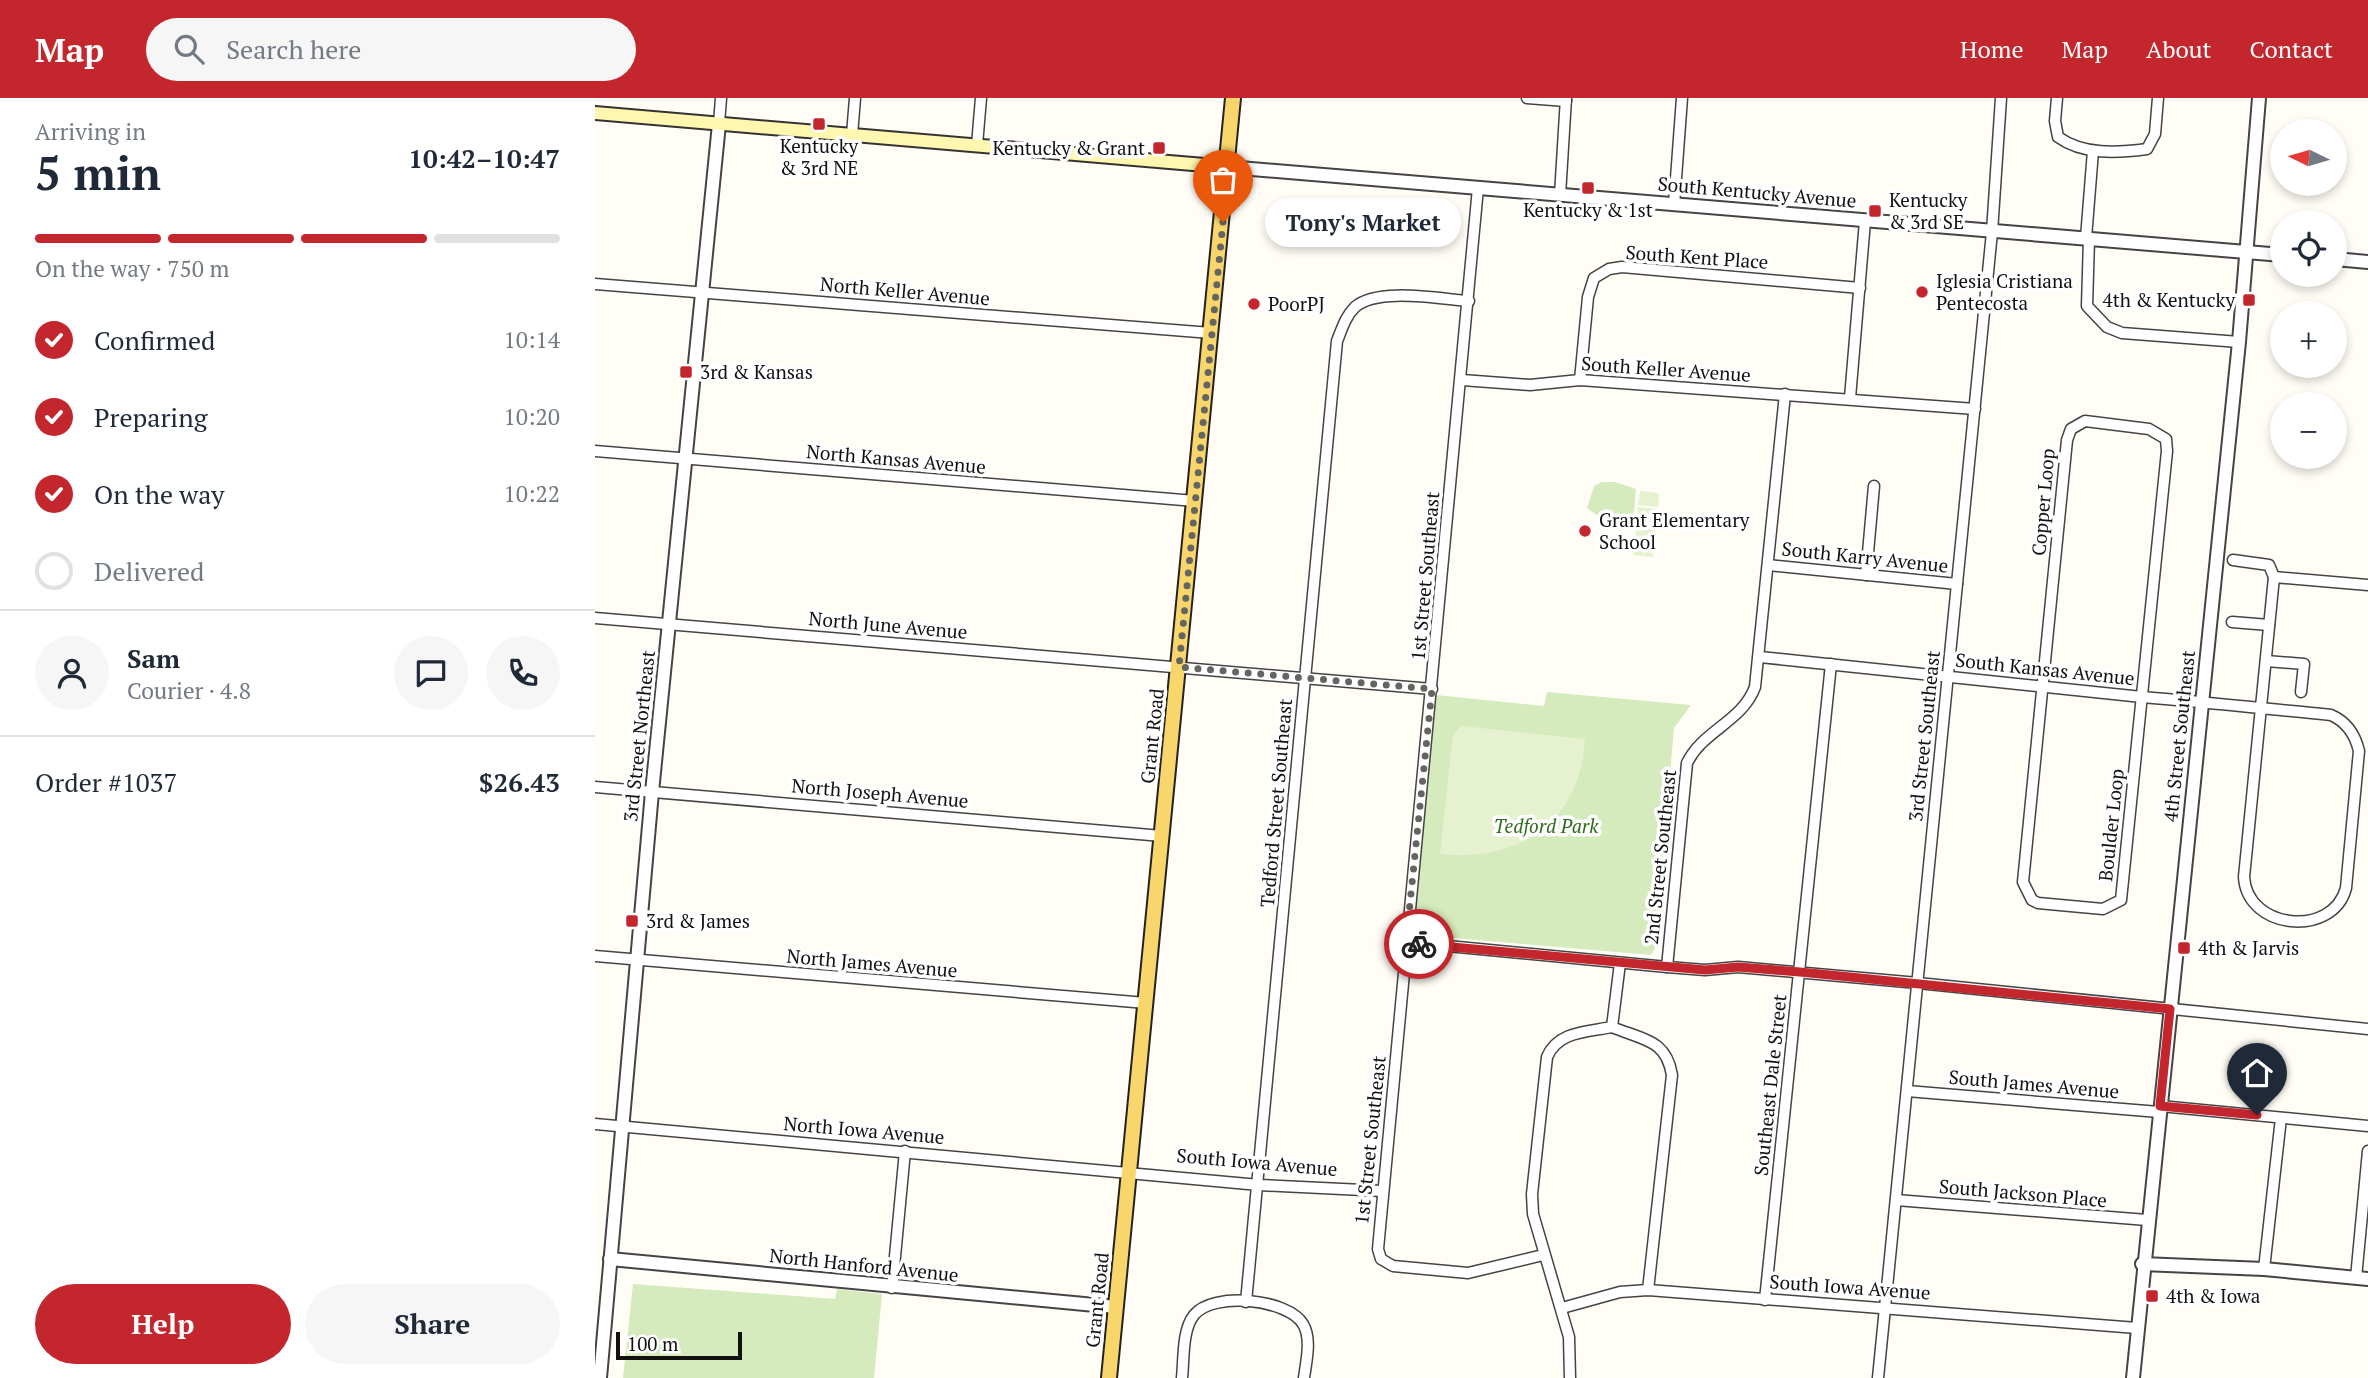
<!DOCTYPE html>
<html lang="en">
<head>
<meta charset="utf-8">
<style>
  :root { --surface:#fff; --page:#f6f6f7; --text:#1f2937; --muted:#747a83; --line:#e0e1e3; --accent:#c4262e }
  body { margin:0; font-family:"PT Serif",serif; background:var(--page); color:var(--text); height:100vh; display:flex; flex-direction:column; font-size:26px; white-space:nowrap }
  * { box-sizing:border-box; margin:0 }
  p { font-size:23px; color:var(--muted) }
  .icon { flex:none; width:38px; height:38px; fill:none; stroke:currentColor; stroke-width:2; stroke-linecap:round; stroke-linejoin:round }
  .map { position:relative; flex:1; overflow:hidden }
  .panel { display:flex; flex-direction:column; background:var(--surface); width:595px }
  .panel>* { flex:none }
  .needle { width:46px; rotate:275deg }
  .fabs { position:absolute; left:1675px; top:21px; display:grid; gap:14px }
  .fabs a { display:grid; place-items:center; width:77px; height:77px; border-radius:50%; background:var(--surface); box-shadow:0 4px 10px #0003; font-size:35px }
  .scale { position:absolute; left:21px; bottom:18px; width:126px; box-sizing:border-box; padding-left:7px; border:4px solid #111; border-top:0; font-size:19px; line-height:24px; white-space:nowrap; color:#111; -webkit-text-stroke:5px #fff; paint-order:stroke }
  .pin { position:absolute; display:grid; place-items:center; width:60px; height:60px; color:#fff; margin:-72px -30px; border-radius:50% 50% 50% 0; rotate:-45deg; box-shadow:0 0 7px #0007 }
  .pin .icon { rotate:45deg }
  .courier { position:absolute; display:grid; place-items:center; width:70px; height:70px; margin:-35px; border:5px solid #c4262e; border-radius:50%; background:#fff; color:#222; box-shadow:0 2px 9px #0007 }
  .bubble { position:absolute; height:49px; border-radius:24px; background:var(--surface); box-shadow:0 4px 10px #0003; font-size:23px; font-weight:700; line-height:49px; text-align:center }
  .headline em { font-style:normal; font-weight:700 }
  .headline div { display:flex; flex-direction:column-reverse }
  .headline { display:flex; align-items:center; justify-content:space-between; height:119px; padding:0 35px }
  h1 { font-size:46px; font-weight:700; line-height:52px }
  .bar { display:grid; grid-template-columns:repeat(4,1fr); gap:10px 7px; align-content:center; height:84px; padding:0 35px }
  .bar i { height:9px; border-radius:5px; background:var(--line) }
  .bar .current { background:var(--accent) }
  .bar p { grid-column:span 4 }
  .line { display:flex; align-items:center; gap:18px; padding:0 35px; border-top:2px solid var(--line) }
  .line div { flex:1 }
  .round { display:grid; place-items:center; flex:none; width:74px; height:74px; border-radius:37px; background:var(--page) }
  ol { padding:0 35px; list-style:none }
  li { display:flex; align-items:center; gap:21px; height:77px }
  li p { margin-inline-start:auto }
  li .icon { padding:7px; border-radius:50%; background:var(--accent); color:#fff; stroke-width:4 }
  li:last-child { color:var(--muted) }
  li i { width:38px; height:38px; border:4px solid var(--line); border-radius:50% }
  .primary-button { display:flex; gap:14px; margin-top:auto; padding:14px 35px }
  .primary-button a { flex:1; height:80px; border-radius:42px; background:var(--accent); color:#fff; font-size:28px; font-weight:700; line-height:80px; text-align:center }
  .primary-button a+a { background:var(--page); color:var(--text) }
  header { display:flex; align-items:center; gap:42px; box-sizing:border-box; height:98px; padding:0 35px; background:var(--accent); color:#fff }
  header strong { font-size:33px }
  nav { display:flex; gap:38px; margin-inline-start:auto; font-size:24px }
  .search { width:490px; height:63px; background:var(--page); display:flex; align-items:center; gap:18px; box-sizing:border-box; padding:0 24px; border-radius:38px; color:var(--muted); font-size:26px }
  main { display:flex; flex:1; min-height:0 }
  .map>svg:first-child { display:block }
  .green { fill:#d5ebbd }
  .pitch { fill:#e6f2cf }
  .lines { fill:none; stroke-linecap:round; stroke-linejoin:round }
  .minor-casing { stroke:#444; stroke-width:13 }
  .tertiary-casing { stroke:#444; stroke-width:16 }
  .secondary-casing { stroke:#333; stroke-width:16 }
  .primary-casing { stroke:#222; stroke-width:18 }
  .minor { stroke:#fff; stroke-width:10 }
  .tertiary { stroke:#fff; stroke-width:12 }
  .secondary { stroke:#fff6b0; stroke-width:12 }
  .primary { stroke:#f9d66b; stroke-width:14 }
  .done { stroke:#646461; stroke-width:7; stroke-dasharray:0 12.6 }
  .route { stroke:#c4262e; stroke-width:9 }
  .poi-dot { fill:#c4262e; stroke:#fff; stroke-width:2.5 }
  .labels { text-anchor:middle; stroke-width:7; stroke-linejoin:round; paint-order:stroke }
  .poi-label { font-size:19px; fill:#111; stroke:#fff; text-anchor:start }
  .street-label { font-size:19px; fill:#111; stroke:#fff }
  .park-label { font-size:19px; font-style:italic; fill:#2f6b1f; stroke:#fff }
</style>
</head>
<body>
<header>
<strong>Map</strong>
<div class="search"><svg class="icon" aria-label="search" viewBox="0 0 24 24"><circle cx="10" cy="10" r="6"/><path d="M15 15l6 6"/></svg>Search here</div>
<nav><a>Home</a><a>Map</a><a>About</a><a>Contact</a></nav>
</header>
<main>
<section class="panel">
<div class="headline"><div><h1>5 min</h1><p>Arriving in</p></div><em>10:42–10:47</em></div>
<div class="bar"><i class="current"></i><i class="current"></i><i class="current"></i><i></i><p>On the way · 750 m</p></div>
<ol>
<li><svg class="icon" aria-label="check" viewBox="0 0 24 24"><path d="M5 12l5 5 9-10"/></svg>Confirmed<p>10:14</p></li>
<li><svg class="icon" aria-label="check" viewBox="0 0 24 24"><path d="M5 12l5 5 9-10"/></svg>Preparing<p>10:20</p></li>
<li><svg class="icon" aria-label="check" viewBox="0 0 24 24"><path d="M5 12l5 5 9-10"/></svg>On the way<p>10:22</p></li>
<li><i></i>Delivered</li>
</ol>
<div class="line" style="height:126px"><a class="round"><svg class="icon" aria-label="person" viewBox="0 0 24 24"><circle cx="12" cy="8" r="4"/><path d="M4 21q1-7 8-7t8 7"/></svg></a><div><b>Sam</b><p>Courier · 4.8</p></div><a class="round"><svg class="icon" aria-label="chat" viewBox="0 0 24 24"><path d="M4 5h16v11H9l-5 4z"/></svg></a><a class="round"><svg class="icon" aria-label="phone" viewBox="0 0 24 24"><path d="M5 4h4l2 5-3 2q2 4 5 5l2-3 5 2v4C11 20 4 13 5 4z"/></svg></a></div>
<div class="line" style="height:91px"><div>Order #1037</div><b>$26.43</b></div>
<div class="primary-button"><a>Help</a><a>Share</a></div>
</section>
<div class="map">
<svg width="1773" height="1280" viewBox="0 0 1773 1280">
  <rect width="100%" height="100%" fill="#fffdf5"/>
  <g class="green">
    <polygon points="1020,384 1041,391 1038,425 1008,422 992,410 999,388 1007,384"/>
    <polygon points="952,594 1096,607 1079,630 1060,850 1056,857 824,837 818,831 841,597 949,608"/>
    <polygon points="38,1186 240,1201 242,1191 287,1196 279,1280 28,1280"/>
  </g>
  <g class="pitch">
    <polygon points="1045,393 1064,395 1063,409 1043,407"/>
    <polygon points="1043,409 1062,411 1061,425 1042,423"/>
    <polygon points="1041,427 1061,429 1059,443 1040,441"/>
    <polygon points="1040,443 1059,445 1058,459 1038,457"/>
    <path d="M866 628 990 641C985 725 924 764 845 756L858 637Z"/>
  </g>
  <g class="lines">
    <g class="minor-casing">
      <g id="minor">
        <polyline points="932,0 971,3"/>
        <path d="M1462 0 1460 23 1463 39C1488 57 1522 55 1552 51L1560 36 1563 0"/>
        <polyline points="124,26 126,0"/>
        <polyline points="257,37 260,0"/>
        <polyline points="382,47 386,0"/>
        <polyline points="883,90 783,1151 786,1161 798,1168 873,1175 948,1157"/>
        <polyline points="965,97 971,0"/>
        <polyline points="1079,107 1087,0"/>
        <polyline points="1491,140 1498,53"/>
        <polyline points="1494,141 1492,208 1512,229 1527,235 1644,244"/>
        <polyline points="0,186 616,235"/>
        <polyline points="867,282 935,287 985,282 1380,311"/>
        <polyline points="985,282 993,199 999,180 1014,171 1027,169 1265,190"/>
        <polyline points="1255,300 1270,123"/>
        <polygon points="1490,323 1554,331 1571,341 1572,353 1526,802 1508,811 1443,805 1437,802 1428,784 1472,342 1476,331"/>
        <polyline points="0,353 600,403"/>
        <polyline points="1638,462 1674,467 1679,479"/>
        <polyline points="1173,467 1362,486"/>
        <polyline points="1271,477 1279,388"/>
        <polyline points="0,520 837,591"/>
        <polyline points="1637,524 1674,527"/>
        <path d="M1165 559 1547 599C1610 604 1673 611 1736 617 1752 624 1760 636 1764 653L1751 790C1738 840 1652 832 1649 779L1679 479 1773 487"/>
        <polyline points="1671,563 1709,566 1706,594"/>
        <polyline points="0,689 567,738"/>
        <polyline points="811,844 1072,869 1110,872 1143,869 1323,885 1773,931"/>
        <polyline points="0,858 551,905"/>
        <path d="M1072 869 1092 665C1108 632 1147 624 1160 589L1190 296"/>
        <path d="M1017 929C1048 942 1071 941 1077 977L1053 1192"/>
        <polyline points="1017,929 1025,865"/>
        <polyline points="1312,993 1564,1014"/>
        <polyline points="1565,1008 1773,1028"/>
        <polyline points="0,1026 664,1087 788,1093"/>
        <polyline points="1301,1102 1552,1122"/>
        <polyline points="1669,1171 1686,1020"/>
        <polyline points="1761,1180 1773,1053"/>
        <polyline points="297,1190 310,1053"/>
        <polyline points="1170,1202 1236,566"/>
        <path d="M651 1204 742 243C747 231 750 219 760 209 782 189 845 201 874 203"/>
        <polyline points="967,1210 1025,1194 1053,1192 1542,1230"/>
        <path d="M587 1280C589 1261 587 1232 599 1217 618 1193 693 1201 708 1226 717 1241 711 1264 709 1280"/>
        <path d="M975 1280 974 1239 938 1116 937 1096 952 959C963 933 992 934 1017 929"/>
        <polyline points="1283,1280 1397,134 1406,0"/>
      </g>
    </g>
    <g class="tertiary-casing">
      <g id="tertiary">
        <polyline points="633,69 1687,157"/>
        <polyline points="1740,161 1773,164"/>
        <polyline points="15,1161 521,1209"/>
        <polyline points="1547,1166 1669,1171 1773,1181"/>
        <polyline points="5,1280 57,694 124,26"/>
        <polyline points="1538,1280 1644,244 1664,0"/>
      </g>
    </g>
    <g class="secondary-casing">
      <polyline id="secondary" points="0,15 633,69"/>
    </g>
    <g class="primary-casing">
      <polyline id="primary" points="514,1280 638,0"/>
    </g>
    <use href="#minor" class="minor"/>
    <use href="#tertiary" class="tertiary"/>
    <use href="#secondary" class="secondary"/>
    <use href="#primary" class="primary"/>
  </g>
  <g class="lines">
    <polyline class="done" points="628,124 584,569 837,591 811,844 824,846"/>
    <polyline class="route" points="824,846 1110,872 1143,869 1205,874 1575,911 1565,1008 1662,1017"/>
  </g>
  <g class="poi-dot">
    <rect x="217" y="19" width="14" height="14" rx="3.5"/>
    <rect x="557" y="43" width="14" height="14" rx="3.5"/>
    <rect x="986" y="83" width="14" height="14" rx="3.5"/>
    <rect x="1273" y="106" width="14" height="14" rx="3.5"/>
    <circle cx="1327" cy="194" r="7"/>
    <rect x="1647" y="195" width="14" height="14" rx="3.5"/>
    <circle cx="659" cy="206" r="7"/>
    <rect x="84" y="267" width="14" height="14" rx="3.5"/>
    <circle cx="990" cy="433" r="7"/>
    <rect x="30" y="816" width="14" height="14" rx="3.5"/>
    <rect x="1582" y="843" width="14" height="14" rx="3.5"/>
    <rect x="1550" y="1191" width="14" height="14" rx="3.5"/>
  </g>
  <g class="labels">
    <g class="poi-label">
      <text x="224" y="55" text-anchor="middle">Kentucky<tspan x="224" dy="22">&amp; 3rd NE</tspan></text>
      <text x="550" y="57" text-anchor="end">Kentucky &amp; Grant</text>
      <text x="1294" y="109">Kentucky<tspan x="1294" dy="22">&amp; 3rd SE</tspan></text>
      <text x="993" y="119" text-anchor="middle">Kentucky &amp; 1st</text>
      <text x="1341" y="190">Iglesia Cristiana<tspan x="1341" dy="22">Pentecosta</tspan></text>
      <text x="1640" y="209" text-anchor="end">4th &amp; Kentucky</text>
      <text x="673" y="213">PoorPJ</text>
      <text x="105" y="281">3rd &amp; Kansas</text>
      <text x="1004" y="429">Grant Elementary<tspan x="1004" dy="22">School</tspan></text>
      <text x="51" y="830">3rd &amp; James</text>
      <text x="1603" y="857">4th &amp; Jarvis</text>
      <text x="1571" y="1205">4th &amp; Iowa</text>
    </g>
    <g class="street-label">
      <text transform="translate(1162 94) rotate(5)" y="7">South Kentucky Avenue</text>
      <text transform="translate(1102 159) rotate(4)" y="7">South Kent Place</text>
      <text transform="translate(310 193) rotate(5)" y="7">North Keller Avenue</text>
      <text transform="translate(1071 271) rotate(4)" y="7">South Keller Avenue</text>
      <text transform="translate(301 361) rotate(5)" y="7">North Kansas Avenue</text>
      <text transform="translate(1448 404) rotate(-85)" y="7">Copper Loop</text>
      <text transform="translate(1270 459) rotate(6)" y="7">South Karry Avenue</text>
      <text transform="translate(830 478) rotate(-85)" y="7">1st Street Southeast</text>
      <text transform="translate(293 527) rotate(5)" y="7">North June Avenue</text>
      <text transform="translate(1450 571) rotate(6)" y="7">South Kansas Avenue</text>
      <text transform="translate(44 638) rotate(-84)" y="7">3rd Street Northeast</text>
      <text transform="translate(557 638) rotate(-84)" y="7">Grant Road</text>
      <text transform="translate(1329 638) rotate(-84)" y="7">3rd Street Southeast</text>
      <text transform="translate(1584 638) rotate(-84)" y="7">4th Street Southeast</text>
      <text transform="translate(285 695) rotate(5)" y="7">North Joseph Avenue</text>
      <text transform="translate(681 705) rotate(-85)" y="7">Tedford Street Southeast</text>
      <text transform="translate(1516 727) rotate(-84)" y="7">Boulder Loop</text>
      <text transform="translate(1065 759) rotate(-84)" y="7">2nd Street Southeast</text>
      <text transform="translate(277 865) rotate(5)" y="7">North James Avenue</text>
      <text transform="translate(1439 986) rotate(5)" y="7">South James Avenue</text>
      <text transform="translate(1175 987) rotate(-84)" y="7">Southeast Dale Street</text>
      <text transform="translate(269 1032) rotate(5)" y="7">North Iowa Avenue</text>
      <text transform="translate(775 1042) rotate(-84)" y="7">1st Street Southeast</text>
      <text transform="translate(662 1064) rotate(5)" y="7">South Iowa Avenue</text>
      <text transform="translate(1428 1095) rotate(5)" y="7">South Jackson Place</text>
      <text transform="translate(269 1167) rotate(6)" y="7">North Hanford Avenue</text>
      <text transform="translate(1255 1189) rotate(4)" y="7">South Iowa Avenue</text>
      <text transform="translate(502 1202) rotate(-84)" y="7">Grant Road</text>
    </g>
    <g class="park-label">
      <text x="951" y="735">Tedford Park</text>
    </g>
  </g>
</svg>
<div class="fabs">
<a><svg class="needle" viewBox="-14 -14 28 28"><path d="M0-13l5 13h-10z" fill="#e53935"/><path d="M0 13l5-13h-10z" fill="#747a83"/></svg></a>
<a><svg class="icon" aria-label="locate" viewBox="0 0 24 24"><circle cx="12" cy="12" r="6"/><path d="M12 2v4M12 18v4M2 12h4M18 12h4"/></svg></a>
<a>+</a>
<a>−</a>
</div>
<div class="scale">100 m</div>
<div class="pin" style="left:628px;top:124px;background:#ea580c"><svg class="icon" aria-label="bag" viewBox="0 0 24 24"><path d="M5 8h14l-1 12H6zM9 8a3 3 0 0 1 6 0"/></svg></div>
<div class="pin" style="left:1662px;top:1017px;background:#1f2937"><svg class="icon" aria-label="home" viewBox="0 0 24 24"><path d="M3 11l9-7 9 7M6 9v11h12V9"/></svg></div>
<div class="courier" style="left:824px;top:846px"><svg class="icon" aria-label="bike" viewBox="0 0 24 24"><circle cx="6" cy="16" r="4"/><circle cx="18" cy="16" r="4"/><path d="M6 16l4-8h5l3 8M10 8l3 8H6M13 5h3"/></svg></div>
<div class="bubble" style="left:670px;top:100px;width:196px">Tony's Market</div>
</div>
</main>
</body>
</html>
